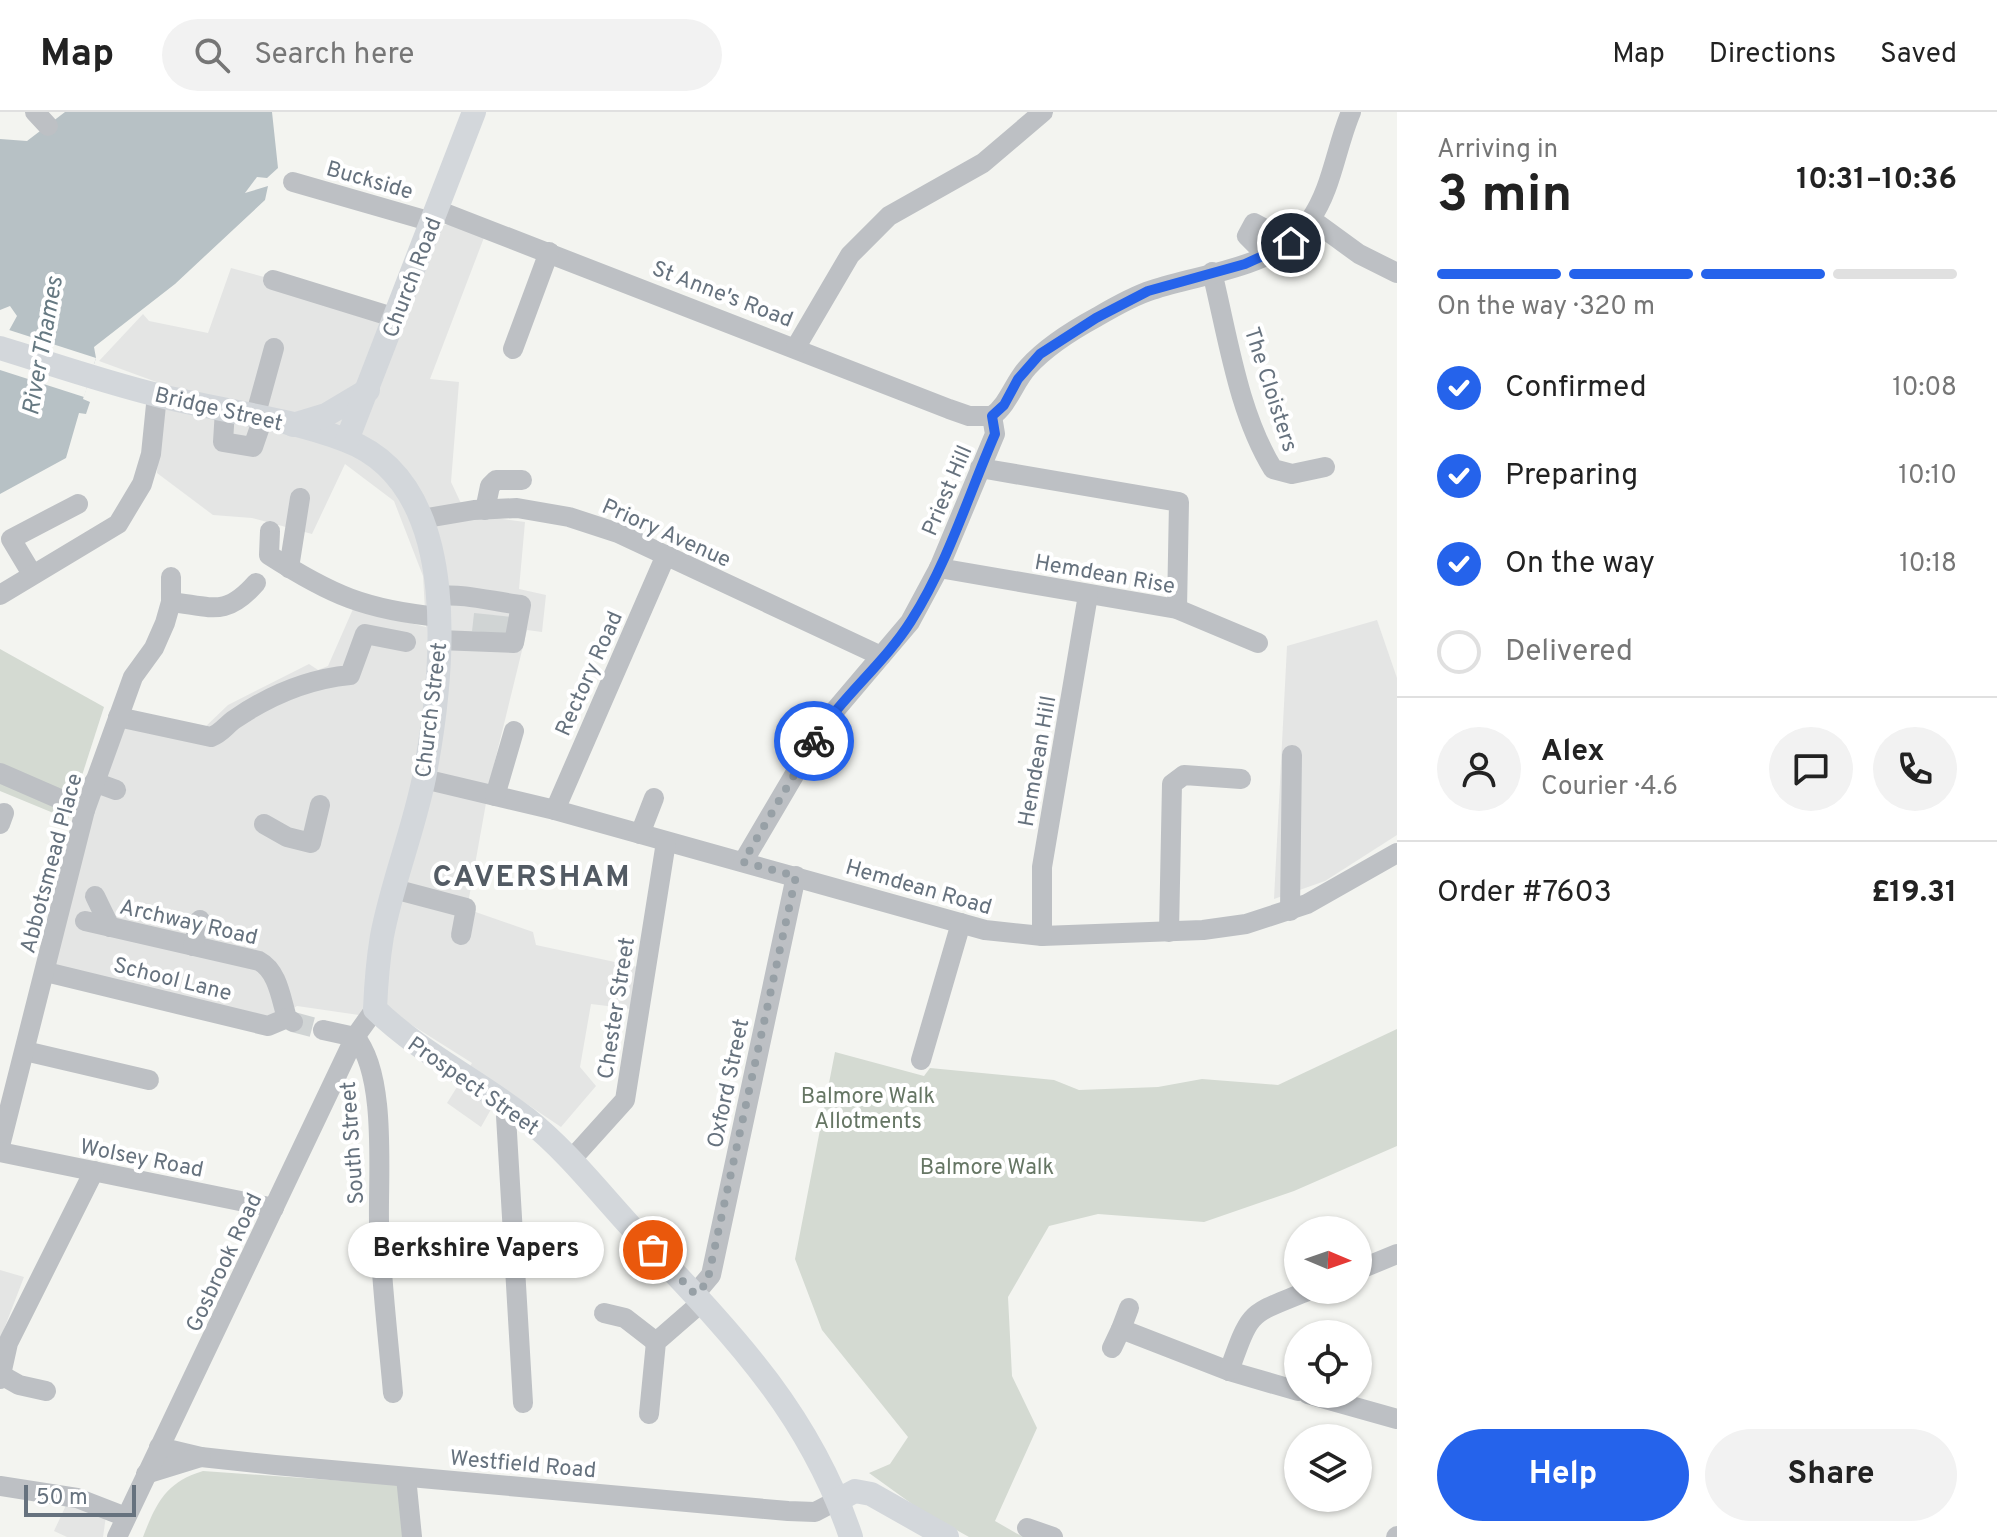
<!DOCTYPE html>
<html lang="en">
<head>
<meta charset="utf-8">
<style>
  :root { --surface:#fff; --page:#f2f2f2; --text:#222; --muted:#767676; --line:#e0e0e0; --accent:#2563eb }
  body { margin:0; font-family:Overpass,sans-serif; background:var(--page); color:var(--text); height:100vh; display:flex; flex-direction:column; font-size:30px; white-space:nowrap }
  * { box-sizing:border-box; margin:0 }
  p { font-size:26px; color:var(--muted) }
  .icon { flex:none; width:44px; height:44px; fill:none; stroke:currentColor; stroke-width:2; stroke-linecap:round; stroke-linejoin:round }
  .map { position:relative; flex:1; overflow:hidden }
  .details { display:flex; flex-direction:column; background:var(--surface); width:600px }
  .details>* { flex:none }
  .needle { width:52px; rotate:92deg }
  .fabs { position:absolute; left:1284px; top:1104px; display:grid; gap:16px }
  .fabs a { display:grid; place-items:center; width:88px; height:88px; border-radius:50%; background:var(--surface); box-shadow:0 2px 6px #0004; font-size:40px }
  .scale { position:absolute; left:24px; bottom:20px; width:112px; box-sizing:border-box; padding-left:8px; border:4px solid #66727e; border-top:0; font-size:22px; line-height:28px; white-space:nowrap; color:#66727e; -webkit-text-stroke:6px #fff; paint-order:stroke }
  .pin { position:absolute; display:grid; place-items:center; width:68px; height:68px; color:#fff; margin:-34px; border:4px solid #fff; border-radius:50%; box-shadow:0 2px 8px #0007 }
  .courier { position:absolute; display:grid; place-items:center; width:80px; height:80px; margin:-40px; border:6px solid #2563eb; border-radius:50%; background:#fff; color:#222; box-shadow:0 2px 10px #0007 }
  .bubble { position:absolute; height:56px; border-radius:28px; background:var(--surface); box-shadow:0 2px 6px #0004; font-size:26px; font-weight:700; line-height:56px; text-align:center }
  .head em { font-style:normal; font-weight:700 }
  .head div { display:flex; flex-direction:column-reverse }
  .head { display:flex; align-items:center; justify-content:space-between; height:136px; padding:0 40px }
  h1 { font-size:52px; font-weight:700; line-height:60px }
  .bar { display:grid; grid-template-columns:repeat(4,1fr); gap:12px 8px; align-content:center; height:96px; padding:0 40px }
  .bar i { height:10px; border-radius:6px; background:var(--line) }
  .bar .selected { background:var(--accent) }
  .bar p { grid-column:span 4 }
  .line { display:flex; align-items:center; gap:20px; padding:0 40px; border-top:2px solid var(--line) }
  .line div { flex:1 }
  .round { display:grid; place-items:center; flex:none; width:84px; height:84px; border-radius:42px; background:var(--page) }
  ol { padding:0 40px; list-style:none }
  li { display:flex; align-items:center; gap:24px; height:88px }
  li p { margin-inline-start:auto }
  li .icon { padding:8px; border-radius:50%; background:var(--accent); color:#fff; stroke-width:4 }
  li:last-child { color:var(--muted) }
  li i { width:44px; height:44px; border:4px solid var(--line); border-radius:50% }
  .action { display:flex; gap:16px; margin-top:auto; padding:16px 40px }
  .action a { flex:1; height:92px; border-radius:48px; background:var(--accent); color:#fff; font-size:32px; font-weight:700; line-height:92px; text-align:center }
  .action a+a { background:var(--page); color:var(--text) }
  header { display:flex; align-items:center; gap:48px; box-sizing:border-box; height:112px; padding:0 40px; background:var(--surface); border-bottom:2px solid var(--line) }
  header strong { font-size:38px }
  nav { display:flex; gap:44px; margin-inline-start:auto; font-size:28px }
  .search { width:560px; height:72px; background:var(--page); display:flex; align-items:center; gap:20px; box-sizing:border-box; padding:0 28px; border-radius:44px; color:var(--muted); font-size:30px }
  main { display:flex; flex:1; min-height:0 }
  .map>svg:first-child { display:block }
  .built { fill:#e4e5e4 }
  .green { fill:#d4dad2 }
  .water { fill:#b7c1c5 }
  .pier { fill:#f3f4f0 }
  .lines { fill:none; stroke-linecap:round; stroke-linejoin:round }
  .minor-tunnel { stroke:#d0d4d4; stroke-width:20; stroke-dasharray:20 10; stroke-linecap:butt }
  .minor { stroke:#bdc0c4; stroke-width:20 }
  .major { stroke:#d3d7db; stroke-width:24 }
  .done { stroke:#97a0a6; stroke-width:8; stroke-dasharray:0 14.4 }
  .route { stroke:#2563eb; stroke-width:10 }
  .labels { text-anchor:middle; stroke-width:8; stroke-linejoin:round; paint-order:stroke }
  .street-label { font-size:22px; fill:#66727e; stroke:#fff }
  .park-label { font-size:22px; fill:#667664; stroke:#fff }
  .water-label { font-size:24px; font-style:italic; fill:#667982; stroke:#fff }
  .district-label { font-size:30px; font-weight:bold; letter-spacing:2px; fill:#535b64; stroke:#fff }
</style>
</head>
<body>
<header>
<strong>Map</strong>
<div class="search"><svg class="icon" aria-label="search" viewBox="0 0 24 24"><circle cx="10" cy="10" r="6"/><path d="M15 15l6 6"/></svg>Search here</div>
<nav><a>Map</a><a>Directions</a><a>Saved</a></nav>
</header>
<main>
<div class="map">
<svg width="1397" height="1425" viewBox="0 0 1397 1425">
  <rect width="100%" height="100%" fill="#f3f4f0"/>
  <g class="built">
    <polygon points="451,111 485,123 430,267 459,270 451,370 466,402 525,410 519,477 546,483 542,520 527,518 490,669 467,797 533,820 536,833 638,855 632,897 591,892 580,955 596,974 561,1015 503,976 481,1015 447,991 472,951 407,910 297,894 273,908 54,858 96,692 131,599 204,616 228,593 309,552 318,558 328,554 353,497 426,515 423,464 394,389 345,352 312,422 252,406 213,403 157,361 162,272 99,249 143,202 149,209 208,221 231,156 407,204 437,116"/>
    <polygon points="1377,508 1397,566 1397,723 1325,769 1274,787 1287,534"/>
    <polygon points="0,1158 24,1165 4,1217 0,1246"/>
    <polygon points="68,1389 106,1404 103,1425 67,1425 54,1419"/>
  </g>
  <g class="green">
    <polygon points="0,537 104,595 68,707 0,679"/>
    <polygon points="1397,917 1397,1034 1294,1079 1204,1110 1098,1102 1049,1114 1008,1185 1012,1264 1037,1316 995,1409 1023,1425 969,1425 919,1397 869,1361 890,1352 908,1325 822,1218 795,1147 835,940 924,964 930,956 1054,968 1079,978 1158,975 1202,967 1278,973"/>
    <path d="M203 1359 401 1373 406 1425H143C156 1391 166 1370 203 1359Z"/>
  </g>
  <polygon class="water" points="65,0 272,0 278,56 267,66 257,65 245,81 268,74 265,88 175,172 94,235 96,246 83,287 90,290 86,302 79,301 66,346 0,382 0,235 17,204 10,194 0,198 0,27 27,29"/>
  <polygon class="pier" points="6,217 96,246 84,285 0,258 0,227"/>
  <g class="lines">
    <g class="minor-tunnel">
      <polyline points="482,520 484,502"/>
      <polyline points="501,522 503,504"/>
      <polyline points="293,910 323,918"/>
    </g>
    <g class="minor">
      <polyline points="35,0 48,14"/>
      <polyline points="293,70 432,110"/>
      <polyline points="437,98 949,297 969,304 992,304"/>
      <polyline points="1311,107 1359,142 1397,161"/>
      <polyline points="1268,145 1247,124 1254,111 1291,131"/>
      <path d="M1212 160C1228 225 1238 300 1273 357L1292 362 1325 355"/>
      <polyline points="273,168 396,206"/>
      <polyline points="796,235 850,143 889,104 983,51 1043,0"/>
      <polyline points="513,237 549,140"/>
      <polyline points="225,298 223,330 253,335 263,306"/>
      <path d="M992 304C1009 292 1014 270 1028 255 1046 235 1073 218 1097 205 1114 195 1133 184 1152 178 1205 160 1275 158 1310 108 1332 77 1336 35 1351 0"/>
      <polyline points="255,305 274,236"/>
      <polyline points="980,356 1179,390 1177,497"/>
      <polyline points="485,398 490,374 496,368 522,368"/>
      <polyline points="421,407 474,398 517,396 569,405 618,421 881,544"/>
      <path d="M270 419 269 443C331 483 366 498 440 505"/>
      <polyline points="289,456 300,386"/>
      <polyline points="939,456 1177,497 1258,531"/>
      <polyline points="32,462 11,427 78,392"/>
      <polyline points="0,483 118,412 142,372 151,342 157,283"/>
      <path d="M439 484C464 481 494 490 521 493L514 531 439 528"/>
      <path d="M171 490C213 495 226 505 256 471"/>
      <path d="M118 605 211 625C222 621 226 613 235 607 270 583 309 567 350 563L365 522 406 530"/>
      <polyline points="0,661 85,698"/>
      <polyline points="424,667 555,698 985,818 1042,824 1203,818 1246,812 1307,792 1397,741"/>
      <polyline points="94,670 116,678"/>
      <polyline points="495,684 514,619"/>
      <polyline points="555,698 666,443"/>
      <polyline points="0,712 4,701"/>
      <polyline points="264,712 287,725 311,731 320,693"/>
      <polyline points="640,722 654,686"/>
      <polyline points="743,750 826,609 910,510 939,456 995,322 992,304"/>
      <polyline points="394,777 466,796 461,823"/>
      <polyline points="95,784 110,815"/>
      <polyline points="1290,799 1292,643"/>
      <path d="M85 809 259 849C278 859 281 887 287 906L293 910"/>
      <polyline points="1169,820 1172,672 1184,663 1241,667"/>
      <polyline points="1042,824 1042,755 1088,483"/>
      <polyline points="193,834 200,808"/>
      <polyline points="46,860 268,914 287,906"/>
      <path d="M323 918 355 925C387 962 378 1062 379 1110 381 1167 388 1224 393 1281"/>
      <polyline points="25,939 149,968"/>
      <polyline points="921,948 961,811"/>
      <polyline points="509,993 506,1004 523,1291"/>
      <polyline points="0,1034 85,698 133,565 154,536 165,511 171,490 171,465"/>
      <polyline points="0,1040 274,1096"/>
      <polyline points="570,1049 625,988 666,730"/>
      <polyline points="1358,1158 1397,1142"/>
      <polyline points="695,1182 711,1163 796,764"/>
      <polyline points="604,1201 625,1206 656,1230"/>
      <polyline points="1121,1217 1129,1196"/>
      <polyline points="1112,1236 1121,1217 1229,1259 1298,1279"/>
      <path d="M1229 1259C1252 1195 1248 1204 1310 1178"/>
      <polyline points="3,1264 19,1273 46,1279"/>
      <polyline points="0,1267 8,1231 94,1059"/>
      <polyline points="1308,1282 1397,1307"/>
      <polyline points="649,1302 656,1230 702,1190"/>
      <polyline points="159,1335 201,1345 275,1353 788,1399 815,1400 838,1388"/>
      <polyline points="146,1362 201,1345"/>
      <polyline points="406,1365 412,1425"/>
      <polyline points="0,1374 77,1386 126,1405"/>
      <polyline points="1027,1416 1053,1425"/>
      <polyline points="117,1425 355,925 375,897"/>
      <polyline points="1396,1425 1397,1424"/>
    </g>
    <g class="major">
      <path d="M0 236C52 252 104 270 157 283 219 299 285 305 345 328 467 373 443 567 424 666 413 720 392 771 382 824 378 848 376 873 375 897 420 941 477 968 527 1007 566 1038 598 1079 632 1116 724 1214 807 1294 851 1425"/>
      <polyline points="293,313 326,303 368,278"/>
      <polyline points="347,328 474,0"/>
      <polyline points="838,1388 855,1379 871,1382 947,1425"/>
    </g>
  </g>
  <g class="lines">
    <polyline class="done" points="653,1138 695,1182 707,1171 796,764 743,750 814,629"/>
    <path class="route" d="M814 629C841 585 884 552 911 509 948 451 968 384 995 322L992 304 1004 293 1018 267 1040 242 1096 206 1148 179 1245 152 1291 131"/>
  </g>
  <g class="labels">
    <g class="street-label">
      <text transform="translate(370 67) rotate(16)" y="8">Buckside</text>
      <text transform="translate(411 165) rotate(-69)" y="8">Church Road</text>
      <text transform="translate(723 181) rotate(21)" y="8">St Anne's Road</text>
      <text transform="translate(1272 277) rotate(72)" y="8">The Cloisters</text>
      <text transform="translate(219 296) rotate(13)" y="8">Bridge Street</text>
      <text transform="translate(946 378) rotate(-67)" y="8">Priest Hill</text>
      <text transform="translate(667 420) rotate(24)" y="8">Priory Avenue</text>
      <text transform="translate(1105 461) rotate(10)" y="8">Hemdean Rise</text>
      <text transform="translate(588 561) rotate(-66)" y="8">Rectory Road</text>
      <text transform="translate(430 598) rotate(-83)" y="8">Church Street</text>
      <text transform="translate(1036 649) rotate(-80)" y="8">Hemdean Hill</text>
      <text transform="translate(50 751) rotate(-75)" y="8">Abbotsmead Place</text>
      <text transform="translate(919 774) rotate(16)" y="8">Hemdean Road</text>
      <text transform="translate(189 809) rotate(13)" y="8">Archway Road</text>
      <text transform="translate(173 866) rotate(14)" y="8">School Lane</text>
      <text transform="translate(615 896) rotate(-81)" y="8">Chester Street</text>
      <text transform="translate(727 971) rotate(-78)" y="8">Oxford Street</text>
      <text transform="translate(474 973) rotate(35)" y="8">Prospect Street</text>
      <text transform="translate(351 1031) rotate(-94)" y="8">South Street</text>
      <text transform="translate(142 1045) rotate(11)" y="8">Wolsey Road</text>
      <text transform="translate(223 1150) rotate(-65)" y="8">Gosbrook Road</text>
      <text transform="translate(523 1351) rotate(5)" y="8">Westfield Road</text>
    </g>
    <g class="park-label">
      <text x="868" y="991">Balmore Walk<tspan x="868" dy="25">Allotments</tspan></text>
      <text x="987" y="1062">Balmore Walk</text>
    </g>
    <g class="water-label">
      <text transform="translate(42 234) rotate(-80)" y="8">River Thames</text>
    </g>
    <g class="district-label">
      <text x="532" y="774">CAVERSHAM</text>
    </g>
  </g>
</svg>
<div class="fabs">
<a><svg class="needle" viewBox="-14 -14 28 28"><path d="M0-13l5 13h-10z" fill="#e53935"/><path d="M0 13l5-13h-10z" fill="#767676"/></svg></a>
<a><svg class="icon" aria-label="locate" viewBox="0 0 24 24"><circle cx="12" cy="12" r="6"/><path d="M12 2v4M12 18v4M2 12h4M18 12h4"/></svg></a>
<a><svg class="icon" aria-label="layers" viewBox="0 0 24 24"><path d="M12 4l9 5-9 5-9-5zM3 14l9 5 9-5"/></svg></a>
</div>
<div class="scale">50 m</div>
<div class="pin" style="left:653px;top:1138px;background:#ea580c"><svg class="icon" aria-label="bag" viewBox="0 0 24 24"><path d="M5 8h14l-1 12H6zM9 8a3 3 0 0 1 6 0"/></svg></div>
<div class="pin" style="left:1291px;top:131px;background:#1f2937"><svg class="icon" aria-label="home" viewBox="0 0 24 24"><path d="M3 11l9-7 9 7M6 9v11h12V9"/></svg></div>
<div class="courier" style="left:814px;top:629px"><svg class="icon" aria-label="bike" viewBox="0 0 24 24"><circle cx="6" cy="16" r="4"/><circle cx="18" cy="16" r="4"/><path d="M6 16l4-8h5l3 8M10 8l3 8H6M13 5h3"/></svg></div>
<div class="bubble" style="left:348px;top:1110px;width:256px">Berkshire Vapers</div>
</div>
<section class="details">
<div class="head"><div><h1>3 min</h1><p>Arriving in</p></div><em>10:31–10:36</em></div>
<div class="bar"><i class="selected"></i><i class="selected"></i><i class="selected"></i><i></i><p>On the way · 320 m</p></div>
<ol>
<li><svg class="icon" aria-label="check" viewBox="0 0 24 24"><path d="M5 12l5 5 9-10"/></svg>Confirmed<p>10:08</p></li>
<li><svg class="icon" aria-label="check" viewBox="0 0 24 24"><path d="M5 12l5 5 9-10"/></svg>Preparing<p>10:10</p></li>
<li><svg class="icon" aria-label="check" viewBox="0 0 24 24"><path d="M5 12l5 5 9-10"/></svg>On the way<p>10:18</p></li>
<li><i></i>Delivered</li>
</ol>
<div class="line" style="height:144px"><a class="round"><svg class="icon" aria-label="person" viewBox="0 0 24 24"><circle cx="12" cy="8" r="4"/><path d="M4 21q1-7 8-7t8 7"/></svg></a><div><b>Alex</b><p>Courier · 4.6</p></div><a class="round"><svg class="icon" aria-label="chat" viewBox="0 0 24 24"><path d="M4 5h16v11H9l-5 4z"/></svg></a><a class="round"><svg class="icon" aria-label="phone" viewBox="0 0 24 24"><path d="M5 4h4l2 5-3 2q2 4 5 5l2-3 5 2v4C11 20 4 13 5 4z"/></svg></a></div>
<div class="line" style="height:104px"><div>Order #7603</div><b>£19.31</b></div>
<div class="action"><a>Help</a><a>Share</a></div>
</section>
</main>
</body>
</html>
